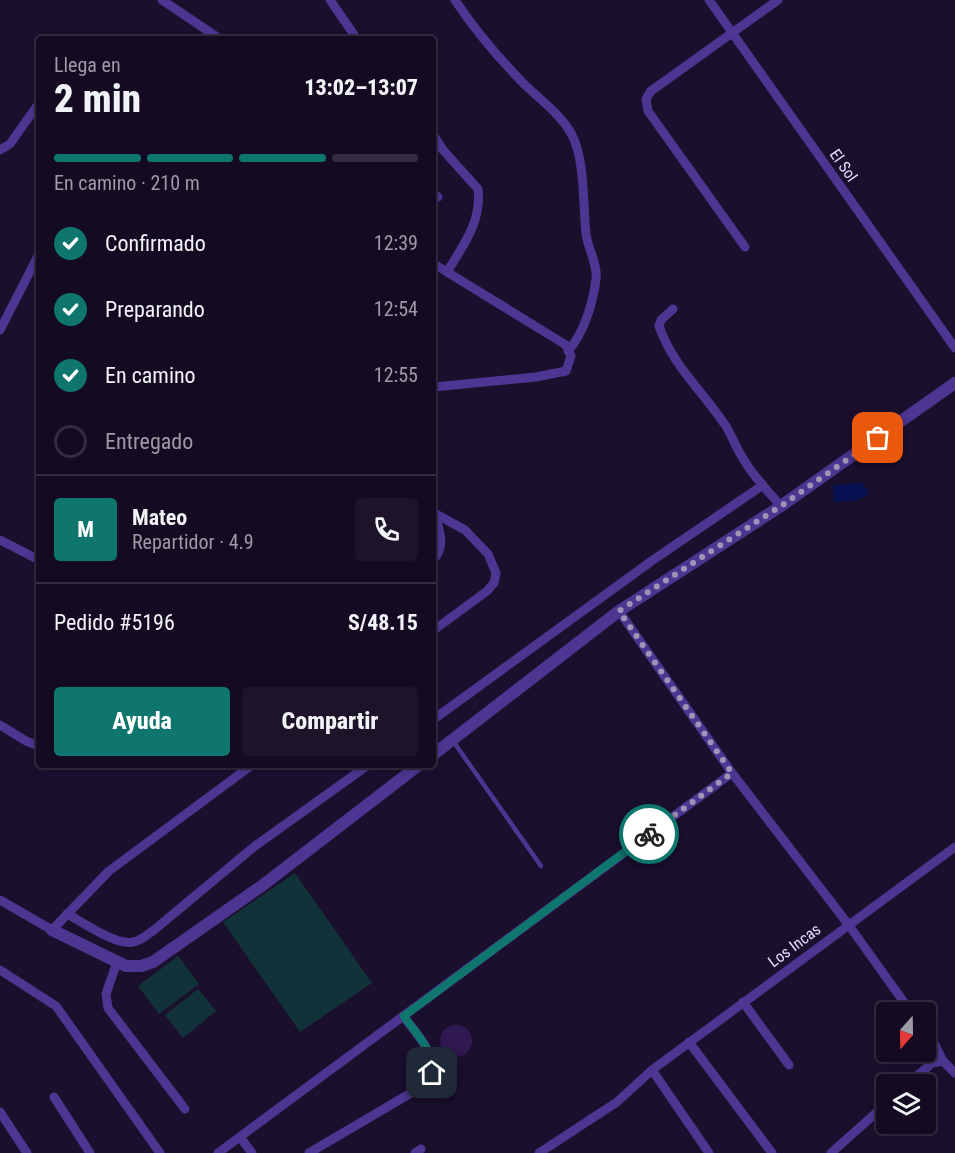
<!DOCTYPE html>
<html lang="es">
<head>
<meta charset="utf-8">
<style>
  :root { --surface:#140b22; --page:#1d142a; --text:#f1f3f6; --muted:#9d9ba5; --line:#332b40; --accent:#0f766e }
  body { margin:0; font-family:"Roboto Condensed",sans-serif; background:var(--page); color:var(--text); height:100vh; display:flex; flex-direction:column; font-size:22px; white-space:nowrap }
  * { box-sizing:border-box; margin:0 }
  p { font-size:20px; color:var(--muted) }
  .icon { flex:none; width:33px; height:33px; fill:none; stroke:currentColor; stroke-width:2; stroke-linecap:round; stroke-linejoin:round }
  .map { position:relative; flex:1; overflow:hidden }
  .drawer { position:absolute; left:36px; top:36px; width:400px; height:732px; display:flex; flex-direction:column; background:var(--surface); border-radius:6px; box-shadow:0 3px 9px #0003,0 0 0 2px var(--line) }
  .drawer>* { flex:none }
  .needle { width:39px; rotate:200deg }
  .controls { position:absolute; left:876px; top:1002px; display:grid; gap:12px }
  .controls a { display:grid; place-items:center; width:60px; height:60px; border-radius:6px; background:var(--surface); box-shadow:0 3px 9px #0003,0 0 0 2px var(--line); font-size:30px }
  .pin { position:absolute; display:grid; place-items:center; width:51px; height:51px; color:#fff; margin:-26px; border-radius:12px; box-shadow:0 3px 9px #0006 }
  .courier { position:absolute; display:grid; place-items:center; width:60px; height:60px; margin:-30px; border:4px solid #0f766e; border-radius:50%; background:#fff; color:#222; box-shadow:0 2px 8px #0007 }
  .summary em { font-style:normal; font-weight:800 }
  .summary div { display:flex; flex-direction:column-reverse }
  .summary { display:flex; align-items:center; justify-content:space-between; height:102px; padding:0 18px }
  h1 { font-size:39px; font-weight:800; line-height:45px }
  .bar { display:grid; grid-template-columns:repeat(4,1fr); gap:9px 6px; align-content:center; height:72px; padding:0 18px }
  .bar i { height:8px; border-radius:4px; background:var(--line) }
  .bar .selected { background:var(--accent) }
  .bar p { grid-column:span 4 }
  .line { display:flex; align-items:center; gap:15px; padding:0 18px; border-top:2px solid var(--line) }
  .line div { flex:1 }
  .round { display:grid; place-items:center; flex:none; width:63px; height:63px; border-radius:6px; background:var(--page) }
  ol { padding:0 18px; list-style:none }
  li { display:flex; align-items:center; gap:18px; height:66px }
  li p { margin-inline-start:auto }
  li .icon { padding:6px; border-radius:50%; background:var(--accent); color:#fff; stroke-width:4 }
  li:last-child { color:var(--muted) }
  li i { width:33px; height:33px; border:3px solid var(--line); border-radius:50% }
  .button { display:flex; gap:12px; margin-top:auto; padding:12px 18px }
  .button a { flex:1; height:69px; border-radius:6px; background:var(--accent); color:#fff; font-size:24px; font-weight:800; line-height:69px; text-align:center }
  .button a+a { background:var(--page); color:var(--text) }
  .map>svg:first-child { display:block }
  .green { fill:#113239 }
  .water { fill:#051150 }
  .building { fill:#301951 }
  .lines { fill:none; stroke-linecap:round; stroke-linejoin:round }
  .service { stroke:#4c3691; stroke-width:4.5 }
  .minor { stroke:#4c3691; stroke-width:9 }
  .tertiary { stroke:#4c3691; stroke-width:12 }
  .done { stroke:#a094b6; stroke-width:6; stroke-dasharray:0 10.8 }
  .route { stroke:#0f766e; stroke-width:8 }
  .labels { text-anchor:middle; stroke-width:6; stroke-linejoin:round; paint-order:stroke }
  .street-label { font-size:16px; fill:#e7dcff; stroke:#1b0f2e }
</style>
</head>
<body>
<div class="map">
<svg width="955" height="1153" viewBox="0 0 955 1153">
  <rect width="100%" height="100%" fill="#1b0f2e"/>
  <g class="green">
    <polygon points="295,873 372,983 300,1032 223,922"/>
    <polygon points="178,956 199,984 159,1014 138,986"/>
    <polygon points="198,989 216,1011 183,1038 165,1015"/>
  </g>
  <polygon class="water" points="863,483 864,488 867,488 868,494 859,500 834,502 833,485"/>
  <circle class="building" cx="456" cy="1041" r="16"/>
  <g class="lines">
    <polyline class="service" points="453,741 541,866"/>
    <g class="minor">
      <polyline points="162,0 220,39"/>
      <polyline points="330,0 357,39"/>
      <path d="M455 0C474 29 498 57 522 82 538 98 561 114 572 135 585 160 583 206 586 234 588 249 598 265 596 279 593 303 584 333 568 351"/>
      <polyline points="709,0 955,348"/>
      <path d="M434 136 443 150 478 189C482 221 463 246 447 272"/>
      <polyline points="0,150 10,144 39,103"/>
      <polyline points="434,194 438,197"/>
      <polyline points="745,247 648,111 646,99 651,91 778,0"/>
      <polyline points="434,264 566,345 571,356 566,371 536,377 434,387"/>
      <path d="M673 309 661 320 659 326C672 364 701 390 723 422 731 432 734 444 741 455 751 474 767 490 781 506"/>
      <polyline points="0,330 39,254"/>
      <polyline points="434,513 465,530 488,554 496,573 494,583 487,591 434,630"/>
      <polyline points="0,540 39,560"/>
      <path d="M434 559C446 546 439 530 435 514"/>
      <polyline points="619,611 732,773 848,924 911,1012"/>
      <polyline points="434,719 653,560 763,485"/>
      <polyline points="0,725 26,741 39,746"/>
      <polyline points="120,765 140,765"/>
      <polyline points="0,900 52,930 109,871 252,765"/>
      <path d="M67 914C83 922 116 946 133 942 141 941 148 934 154 930L255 846 368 765"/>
      <polyline points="117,962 106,994 108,1008 185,1109"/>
      <polyline points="0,970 56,1006 160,1153"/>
      <polyline points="743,1002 789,1065"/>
      <polyline points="926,1032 935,1045 943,1061"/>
      <polyline points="689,1042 772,1153"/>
      <polyline points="652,1070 709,1153"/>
      <polyline points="908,1084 932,1063 943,1061 955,1073"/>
      <polyline points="54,1097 90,1153"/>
      <polyline points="0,1112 27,1153"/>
      <polyline points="240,1137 252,1153"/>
      <polyline points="218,1153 732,773"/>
      <path d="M309 1153 411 1093C418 1088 427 1082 431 1073 439 1057 413 1029 403 1016"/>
      <polyline points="415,1153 421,1149"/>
      <polyline points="539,1153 617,1102 652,1070 955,847"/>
      <polyline points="831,1153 886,1104"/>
    </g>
    <g class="tertiary">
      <polyline points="434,754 619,611 781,506 955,383"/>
      <polyline points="52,930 126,966 141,966 153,962 263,885 419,765"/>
    </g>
  </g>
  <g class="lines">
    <polyline class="done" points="649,834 732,773 619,611 781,506 878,438"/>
    <path class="route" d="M432 1073C435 1051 415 1033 404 1016L649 834"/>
  </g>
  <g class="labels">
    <g class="street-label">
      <text transform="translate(844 165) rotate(55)" y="6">El Sol</text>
      <text transform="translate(794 945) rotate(-37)" y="6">Los Incas</text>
    </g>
  </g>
</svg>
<div class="controls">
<a><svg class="needle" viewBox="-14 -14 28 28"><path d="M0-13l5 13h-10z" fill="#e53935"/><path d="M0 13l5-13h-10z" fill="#9d9ba5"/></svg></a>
<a><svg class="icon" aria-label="layers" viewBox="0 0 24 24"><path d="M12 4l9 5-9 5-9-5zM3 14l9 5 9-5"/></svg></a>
</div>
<div class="pin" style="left:878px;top:438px;background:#ea580c"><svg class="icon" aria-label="bag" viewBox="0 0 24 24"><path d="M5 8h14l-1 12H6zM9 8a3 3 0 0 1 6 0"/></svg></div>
<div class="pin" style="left:432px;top:1073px;background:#1f2937"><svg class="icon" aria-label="home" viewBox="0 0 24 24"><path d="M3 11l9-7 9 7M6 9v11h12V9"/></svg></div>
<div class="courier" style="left:649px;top:834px"><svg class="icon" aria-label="bike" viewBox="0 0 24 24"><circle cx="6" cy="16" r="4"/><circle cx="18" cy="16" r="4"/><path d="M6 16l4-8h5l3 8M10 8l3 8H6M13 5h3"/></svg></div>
<section class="drawer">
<div class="summary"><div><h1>2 min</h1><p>Llega en</p></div><em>13:02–13:07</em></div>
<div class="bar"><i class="selected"></i><i class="selected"></i><i class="selected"></i><i></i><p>En camino · 210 m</p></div>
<ol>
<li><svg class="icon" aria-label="check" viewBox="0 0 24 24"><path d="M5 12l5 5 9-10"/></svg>Confirmado<p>12:39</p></li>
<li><svg class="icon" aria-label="check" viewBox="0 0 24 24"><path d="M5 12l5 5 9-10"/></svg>Preparando<p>12:54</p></li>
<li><svg class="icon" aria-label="check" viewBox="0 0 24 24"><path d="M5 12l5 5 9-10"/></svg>En camino<p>12:55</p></li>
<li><i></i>Entregado</li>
</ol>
<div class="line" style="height:108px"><b class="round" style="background:var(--accent);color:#fff">M</b><div><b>Mateo</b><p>Repartidor · 4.9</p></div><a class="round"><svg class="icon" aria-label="phone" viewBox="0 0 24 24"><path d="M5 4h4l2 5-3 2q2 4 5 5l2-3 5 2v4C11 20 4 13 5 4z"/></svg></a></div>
<div class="line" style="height:78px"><div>Pedido #5196</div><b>S/48.15</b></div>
<div class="button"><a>Ayuda</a><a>Compartir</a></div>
</section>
</div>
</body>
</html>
